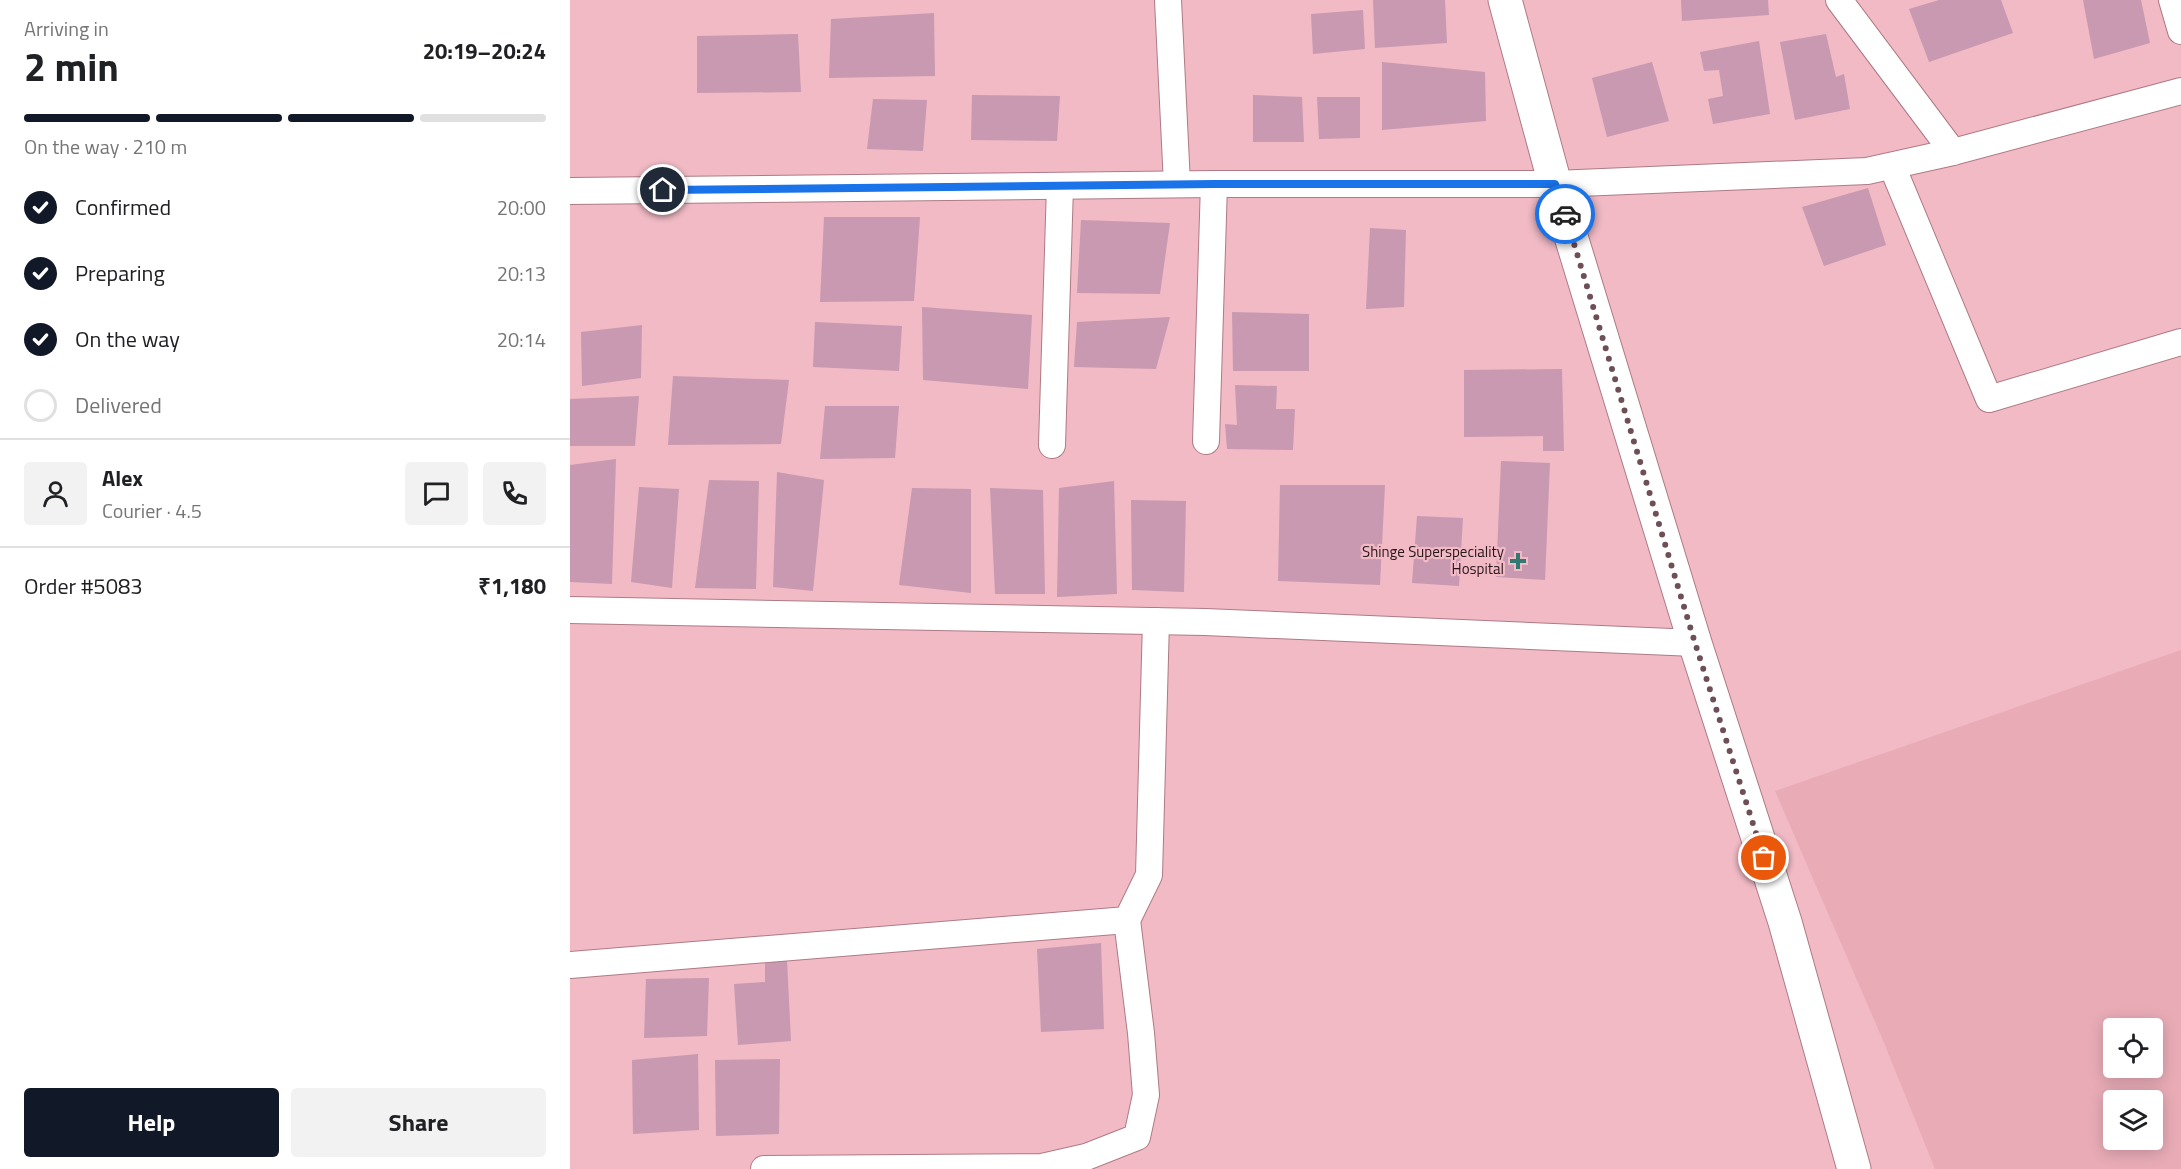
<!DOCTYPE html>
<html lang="en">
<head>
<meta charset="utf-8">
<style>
  :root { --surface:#fff; --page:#f2f2f2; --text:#202124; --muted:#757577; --line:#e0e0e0; --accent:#111827 }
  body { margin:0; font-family:"Titillium Web",sans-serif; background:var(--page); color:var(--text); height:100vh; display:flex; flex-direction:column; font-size:22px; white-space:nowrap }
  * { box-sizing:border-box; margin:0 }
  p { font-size:20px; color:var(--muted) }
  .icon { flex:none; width:33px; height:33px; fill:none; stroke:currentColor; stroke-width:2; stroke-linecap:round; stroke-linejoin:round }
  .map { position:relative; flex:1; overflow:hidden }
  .details { display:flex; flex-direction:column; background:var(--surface); width:570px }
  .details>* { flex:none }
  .controls { position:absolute; left:1533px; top:1018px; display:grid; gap:12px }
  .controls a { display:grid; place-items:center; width:60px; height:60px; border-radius:6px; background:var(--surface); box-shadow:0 3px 15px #0003; font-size:30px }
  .pin { position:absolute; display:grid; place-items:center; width:51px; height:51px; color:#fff; margin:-26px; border:3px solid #fff; border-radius:50%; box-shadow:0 2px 6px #0007 }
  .courier { position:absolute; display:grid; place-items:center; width:60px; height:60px; margin:-30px; border:4px solid #1a73e8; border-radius:50%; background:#fff; color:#222; box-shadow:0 2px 8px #0007 }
  .head em { font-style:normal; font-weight:700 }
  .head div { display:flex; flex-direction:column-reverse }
  .head { display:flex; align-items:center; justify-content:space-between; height:102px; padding:0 24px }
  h1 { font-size:39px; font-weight:700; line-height:45px }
  .bar { display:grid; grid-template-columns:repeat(4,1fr); gap:9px 6px; align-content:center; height:72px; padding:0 24px }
  .bar i { height:8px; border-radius:4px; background:var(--line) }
  .bar .current { background:var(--accent) }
  .bar p { grid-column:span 4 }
  .line { display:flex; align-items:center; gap:15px; padding:0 24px; border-top:2px solid var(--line) }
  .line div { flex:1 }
  .round { display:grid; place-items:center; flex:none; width:63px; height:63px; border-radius:6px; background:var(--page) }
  ol { padding:0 24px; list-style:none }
  li { display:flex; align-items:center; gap:18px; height:66px }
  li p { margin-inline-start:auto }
  li .icon { padding:6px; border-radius:50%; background:var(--accent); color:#fff; stroke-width:4 }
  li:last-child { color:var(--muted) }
  li i { width:33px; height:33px; border:3px solid var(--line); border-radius:50% }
  .cta { display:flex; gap:12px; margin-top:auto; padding:12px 24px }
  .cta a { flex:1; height:69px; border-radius:6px; background:var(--accent); color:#fff; font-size:24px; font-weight:700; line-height:69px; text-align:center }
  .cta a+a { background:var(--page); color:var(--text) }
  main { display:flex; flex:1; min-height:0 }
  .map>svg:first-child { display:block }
  .built { fill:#e9acb7; fill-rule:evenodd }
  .building { fill:#c899b1 }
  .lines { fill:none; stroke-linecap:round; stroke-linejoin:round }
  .minor-casing { stroke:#ae7b85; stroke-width:28 }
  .tertiary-casing { stroke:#ae7b85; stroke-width:35 }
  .minor { stroke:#fff; stroke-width:26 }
  .tertiary { stroke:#fff; stroke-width:33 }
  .done { stroke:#6f4f56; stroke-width:6; stroke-dasharray:0 10.8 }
  .route { stroke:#1a73e8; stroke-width:8 }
  .poi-dot { fill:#317971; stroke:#f1bac5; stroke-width:2 }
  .labels { text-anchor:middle; stroke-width:4.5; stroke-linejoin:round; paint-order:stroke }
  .poi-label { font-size:15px; fill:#29161a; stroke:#f1bac5; text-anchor:end }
</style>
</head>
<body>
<main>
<section class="details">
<div class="head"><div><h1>2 min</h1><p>Arriving in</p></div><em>20:19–20:24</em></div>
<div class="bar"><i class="current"></i><i class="current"></i><i class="current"></i><i></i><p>On the way · 210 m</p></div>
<ol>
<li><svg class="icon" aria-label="check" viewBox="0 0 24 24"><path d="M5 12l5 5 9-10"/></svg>Confirmed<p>20:00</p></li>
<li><svg class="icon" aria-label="check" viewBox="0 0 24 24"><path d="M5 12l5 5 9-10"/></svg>Preparing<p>20:13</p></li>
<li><svg class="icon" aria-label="check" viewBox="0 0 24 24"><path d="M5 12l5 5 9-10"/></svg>On the way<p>20:14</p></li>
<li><i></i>Delivered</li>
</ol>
<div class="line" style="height:108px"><a class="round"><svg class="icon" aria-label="person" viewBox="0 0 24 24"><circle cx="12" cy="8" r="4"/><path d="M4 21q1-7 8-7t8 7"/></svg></a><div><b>Alex</b><p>Courier · 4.5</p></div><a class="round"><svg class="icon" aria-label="chat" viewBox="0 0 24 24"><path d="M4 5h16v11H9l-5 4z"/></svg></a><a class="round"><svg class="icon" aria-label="phone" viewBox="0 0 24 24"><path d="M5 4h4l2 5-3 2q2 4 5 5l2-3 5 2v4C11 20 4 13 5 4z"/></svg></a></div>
<div class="line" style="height:78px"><div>Order #5083</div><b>₹1,180</b></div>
<div class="cta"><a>Help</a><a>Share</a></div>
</section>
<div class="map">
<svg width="1611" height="1169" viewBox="0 0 1611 1169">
  <rect width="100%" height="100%" fill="#f1bac5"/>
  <path class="built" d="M1611 650V1169H1365L1312 1038 1205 791ZM1544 1029H1582V1068H1544ZM1544 1101H1582V1140H1544Z"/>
  <g class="building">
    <polygon points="803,0 875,0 877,43 805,48"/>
    <polygon points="1111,0 1198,0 1199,15 1112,21"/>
    <polygon points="1369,0 1431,0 1443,33 1359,62 1339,9"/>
    <polygon points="1513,0 1571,0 1580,43 1524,59"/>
    <polygon points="793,10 795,49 743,54 741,14"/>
    <polygon points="364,13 365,76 259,78 261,19"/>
    <polygon points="228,34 231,92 127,93 127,36"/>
    <polygon points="1256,34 1266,77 1274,74 1280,109 1225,120 1210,42"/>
    <polygon points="1189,41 1200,114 1143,124 1138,99 1153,96 1149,70 1134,71 1130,52"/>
    <polygon points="812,62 915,72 916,121 812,130"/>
    <polygon points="1082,62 1099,121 1037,137 1022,78"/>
    <polygon points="402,95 490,96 487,141 401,140"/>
    <polygon points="683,95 732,97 734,142 683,142"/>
    <polygon points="747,97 790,97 790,138 749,139"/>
    <polygon points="303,99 357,100 353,151 297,149"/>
    <polygon points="1298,188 1316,245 1254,266 1232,207"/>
    <polygon points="254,217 350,217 344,301 250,302"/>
    <polygon points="511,220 600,223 590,294 507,293"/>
    <polygon points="800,228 836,230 834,307 796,309"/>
    <polygon points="352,307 462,315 458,389 353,380"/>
    <polygon points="662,312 739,314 739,371 663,371"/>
    <polygon points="600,317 586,369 504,367 507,322"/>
    <polygon points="245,322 332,326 329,371 243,367"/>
    <polygon points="72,325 71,378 12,386 11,332"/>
    <polygon points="992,369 994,451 973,451 973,436 894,437 894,370"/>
    <polygon points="103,376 219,380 211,444 98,445"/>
    <polygon points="665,385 707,386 706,409 725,409 723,450 657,449 655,424 667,425"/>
    <polygon points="69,396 65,446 0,446 0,399"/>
    <polygon points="255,406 329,406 325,458 250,459"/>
    <polygon points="46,459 42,584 0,582 0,465"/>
    <polygon points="931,461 980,463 975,580 926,577"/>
    <polygon points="207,472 254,480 243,591 203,587"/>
    <polygon points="139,480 189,481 186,589 125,588"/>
    <polygon points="544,481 547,594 487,597 489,488"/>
    <polygon points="710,485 815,485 810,585 708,581"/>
    <polygon points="69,487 109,489 102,588 61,582"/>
    <polygon points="342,488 401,489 401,593 329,585"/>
    <polygon points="420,488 473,490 475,594 425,594"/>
    <polygon points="561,500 616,501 614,592 562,590"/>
    <polygon points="847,516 893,518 889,586 842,583"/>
    <polygon points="531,943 534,1029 471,1032 467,949"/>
    <polygon points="217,960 221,1041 168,1045 164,984 195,982 195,963"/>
    <polygon points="139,978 137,1036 74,1038 76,979"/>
    <polygon points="128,1054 129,1130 63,1134 62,1060"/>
    <polygon points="210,1059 209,1134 146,1136 145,1060"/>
  </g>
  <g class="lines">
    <g class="minor-casing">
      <g id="minor">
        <polyline points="598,0 607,184"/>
        <polyline points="1269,0 1383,152"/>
        <polyline points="1602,0 1611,31"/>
        <polyline points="1322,166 1419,399 1611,342"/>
        <polyline points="0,191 644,184 985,184 1297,171 1383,152 1611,91"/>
        <polyline points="636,441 644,184"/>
        <polyline points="482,445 490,186"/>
        <polyline points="0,610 635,622 1125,643"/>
        <polyline points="0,965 557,920 579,875 586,621"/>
        <polyline points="194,1169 472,1167 516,1157 567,1137 576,1095 571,1033 557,920"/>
      </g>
    </g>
    <g class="tertiary-casing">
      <polyline id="tertiary" points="935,0 985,184 1125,643 1215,922 1284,1169"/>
    </g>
    <use href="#minor" class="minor"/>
    <use href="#tertiary" class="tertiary"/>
  </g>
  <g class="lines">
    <polyline class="done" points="995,214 1125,643 1194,858"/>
    <polyline class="route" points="93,190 644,184 985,184 995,214"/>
  </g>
  <path class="poi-dot" d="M945 552h6v6h6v6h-6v6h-6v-6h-6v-6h6z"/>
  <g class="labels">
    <g class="poi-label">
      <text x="934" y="557">Shinge Superspeciality<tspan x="934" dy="17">Hospital</tspan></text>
    </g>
  </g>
</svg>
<div class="controls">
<a><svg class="icon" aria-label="locate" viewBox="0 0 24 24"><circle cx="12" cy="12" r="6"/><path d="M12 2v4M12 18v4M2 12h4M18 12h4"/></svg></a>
<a><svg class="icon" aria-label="layers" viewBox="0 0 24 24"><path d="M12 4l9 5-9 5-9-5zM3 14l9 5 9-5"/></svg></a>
</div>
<div class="pin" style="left:1194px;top:858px;background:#ea580c"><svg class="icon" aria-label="bag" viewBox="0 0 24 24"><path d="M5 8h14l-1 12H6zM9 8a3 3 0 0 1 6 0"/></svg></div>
<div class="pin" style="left:93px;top:190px;background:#1f2937"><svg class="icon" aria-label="home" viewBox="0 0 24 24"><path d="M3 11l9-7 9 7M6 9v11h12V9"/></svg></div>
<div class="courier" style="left:995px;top:214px"><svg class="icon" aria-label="car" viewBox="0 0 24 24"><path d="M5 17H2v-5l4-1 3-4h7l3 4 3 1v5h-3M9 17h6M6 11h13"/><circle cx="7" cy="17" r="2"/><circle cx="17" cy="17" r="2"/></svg></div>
</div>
</main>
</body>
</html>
